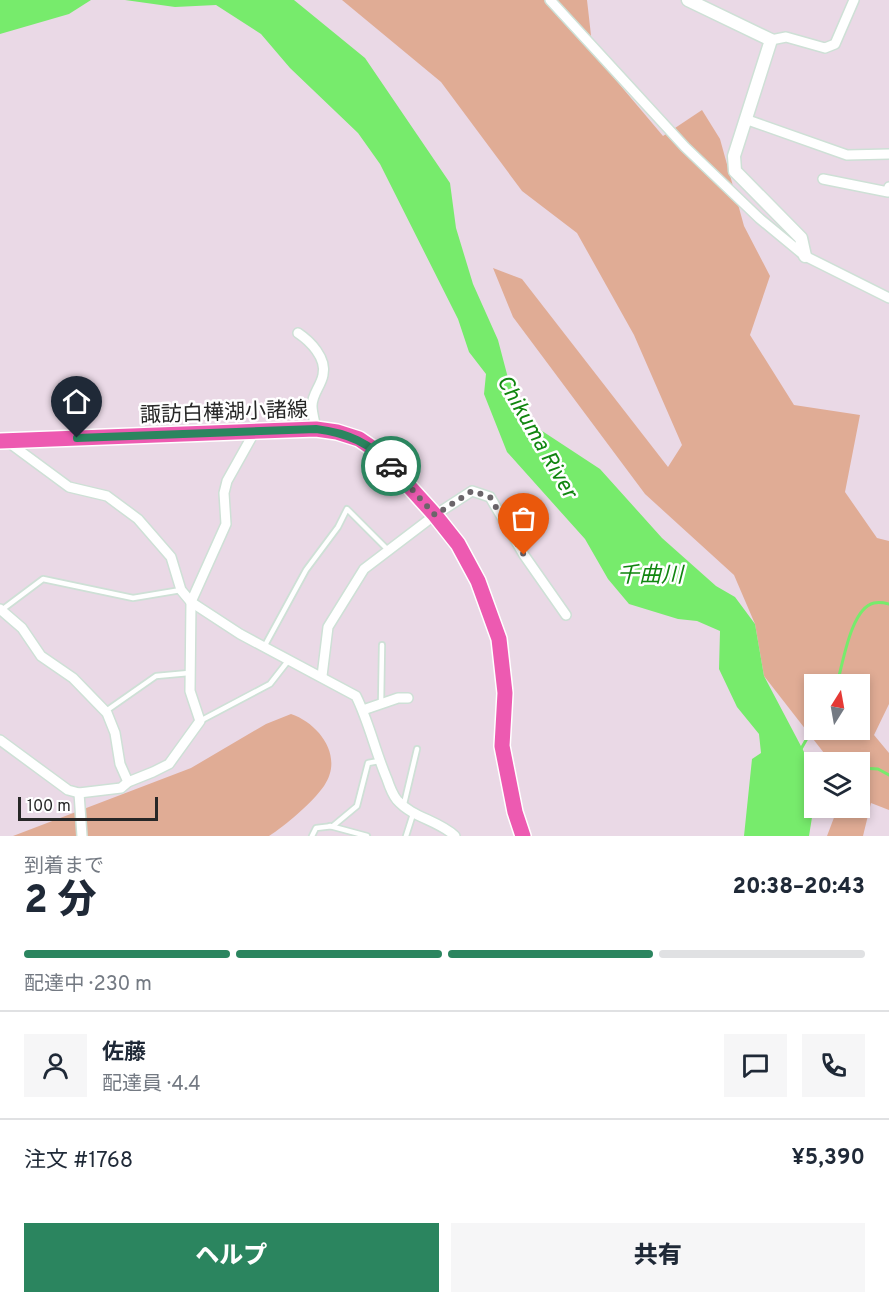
<!DOCTYPE html>
<html lang="ja">
<head>
<meta charset="utf-8">
<style>
  :root { --surface:#fff; --page:#f6f6f7; --text:#1f2937; --muted:#747a83; --line:#e0e1e3; --accent:#2b855f }
  body { margin:0; font-family:Overpass,"Noto Sans JP",sans-serif; background:var(--page); color:var(--text); height:100vh; display:flex; flex-direction:column; font-size:22px; white-space:nowrap }
  * { box-sizing:border-box; margin:0 }
  p { font-size:20px; color:var(--muted) }
  .icon { flex:none; width:33px; height:33px; fill:none; stroke:currentColor; stroke-width:2; stroke-linecap:round; stroke-linejoin:round }
  .map { position:relative; height:836px; overflow:hidden }
  .sheet { display:flex; flex-direction:column; background:var(--surface); flex:1 }
  .sheet>* { flex:none }
  .needle { width:39px; rotate:11deg }
  .tools { position:absolute; left:804px; top:674px; display:grid; gap:12px }
  .tools a { display:grid; place-items:center; width:66px; height:66px; border-radius:0px; background:var(--surface); box-shadow:0 3px 9px #0003; font-size:30px }
  .scale { position:absolute; left:18px; bottom:15px; width:140px; box-sizing:border-box; padding-left:6px; border:3px solid #272727; border-top:0; font-size:16px; line-height:21px; white-space:nowrap; color:#272727; -webkit-text-stroke:4px #fff; paint-order:stroke }
  .pin { position:absolute; display:grid; place-items:center; width:51px; height:51px; color:#fff; margin:-62px -26px; border-radius:50% 50% 50% 0; rotate:-45deg; box-shadow:0 0 6px #0007 }
  .pin .icon { rotate:45deg }
  .courier { position:absolute; display:grid; place-items:center; width:60px; height:60px; margin:-30px; border:4px solid #2b855f; border-radius:50%; background:#fff; color:#222; box-shadow:0 2px 8px #0007 }
  .head em { font-style:normal; font-weight:800 }
  .head div { display:flex; flex-direction:column-reverse }
  .head { display:flex; align-items:center; justify-content:space-between; height:102px; padding:0 24px }
  h1 { font-size:39px; font-weight:800; line-height:45px }
  .bar { display:grid; grid-template-columns:repeat(4,1fr); gap:9px 6px; align-content:center; height:72px; padding:0 24px }
  .bar i { height:8px; border-radius:4px; background:var(--line) }
  .bar .active { background:var(--accent) }
  .bar p { grid-column:span 4 }
  .line { display:flex; align-items:center; gap:15px; padding:0 24px; border-top:2px solid var(--line) }
  .line div { flex:1 }
  .round { display:grid; place-items:center; flex:none; width:63px; height:63px; border-radius:0px; background:var(--page) }
  .primary-button { display:flex; gap:12px; margin-top:auto; padding:12px 24px }
  .primary-button a { flex:1; height:69px; border-radius:0px; background:var(--accent); color:#fff; font-size:24px; font-weight:800; line-height:69px; text-align:center }
  .primary-button a+a { background:var(--page); color:var(--text) }
  .map>svg:first-child { display:block }
  .green { fill:#e0ac95; fill-rule:evenodd }
  .water { fill:#77eb6c }
  .lines { fill:none; stroke-linecap:round; stroke-linejoin:round }
  .stream { stroke:#77eb6c; stroke-width:3 }
  .service-casing { stroke:#cee0d6; stroke-width:8 }
  .minor-casing { stroke:#cee0d6; stroke-width:12 }
  .tertiary-casing { stroke:#cee0d6; stroke-width:15 }
  .primary-casing { stroke:#fff; stroke-width:18 }
  .service { stroke:#fff; stroke-width:4.5 }
  .minor { stroke:#fff; stroke-width:9 }
  .tertiary { stroke:#fff; stroke-width:12 }
  .primary { stroke:#ed5ab1; stroke-width:15 }
  .done { stroke:#6b656a; stroke-width:6; stroke-dasharray:0 10.8 }
  .route { stroke:#2b855f; stroke-width:8 }
  .labels { text-anchor:middle; stroke-width:5; stroke-linejoin:round; paint-order:stroke }
  .street-label { font-size:21px; fill:#272727; stroke:#fff }
  .water-label { font-size:22px; font-style:italic; fill:#118610; stroke:#fff }
</style>
</head>
<body>
<div class="map">
<svg width="889" height="836" viewBox="0 0 889 836">
  <rect width="100%" height="100%" fill="#ead9e6"/>
  <g class="green">
    <path d="M342 0H587L593 53 663 136 702 110 720 139 744 226 770 276 750 335 794 405 860 415 845 492 877 538 889 541V704L874 735 889 753V810L871 803 863 836H827L838 807H860V762H831L764 676 755 624 734 575 645 494 513 317 493 268 522 279 668 467 682 445 634 335 577 233 522 191 441 82ZM814 684H860V729H814Z"/>
    <path d="M291 714C320 724 344 757 324 786 313 802 285 826 269 836H13L191 768 266 724Z"/>
  </g>
  <g class="water">
    <polygon points="0,0 91,0 69,14 0,34"/>
    <polygon points="125,0 294,0 365,58 450,183 456,228 473,284 498,340 508,378 533,425 600,469 662,538 716,586 735,597 755,624 764,676 812,767 814,805 809,836 744,836 752,759 761,753 759,734 737,707 719,669 720,631 697,621 678,619 629,604 608,579 585,539 507,452 484,394 486,374 469,352 458,319 380,164 358,133 290,68 261,34 216,5 175,7"/>
  </g>
  <g class="lines">
    <g class="stream">
      <path d="M837 684C843 663 851 608 874 603 879 602 885 603 889 604"/>
      <polyline points="801,749 814,726"/>
      <polyline points="860,768 878,769 889,775"/>
    </g>
    <g class="service-casing">
      <g id="service">
        <polyline points="3,609 43,579 133,598 181,590"/>
        <polyline points="264,647 306,570 338,527 347,509 389,551"/>
        <polyline points="381,704 382,645"/>
        <polyline points="106,711 156,676 189,673"/>
        <polyline points="200,721 270,684 288,661"/>
        <polyline points="404,804 417,749"/>
        <polyline points="330,826 367,836"/>
        <polyline points="312,836 316,828 333,826 357,806 368,763 379,761"/>
        <polyline points="406,836 413,814"/>
      </g>
    </g>
    <g class="minor-casing">
      <g id="minor">
        <polyline points="550,0 685,147 759,218 805,256 889,298"/>
        <polyline points="771,40 786,37 825,48 835,44 854,0"/>
        <polyline points="745,119 847,155 889,154"/>
        <polyline points="823,179 888,192 889,187"/>
        <path d="M298 333C310 341 327 358 323 375 321 386 312 394 312 406 312 413 315 422 316 429"/>
        <path d="M8 442 69 487 107 496 138 519 171 557 181 590 191 602 240 634 356 696C369 722 375 751 387 779 389 785 392 794 397 800 413 818 438 820 455 836"/>
        <polyline points="0,609 22,628 41,656 73,678 107,713 115,733 120,764 128,782"/>
        <polyline points="322,676 328,627 364,569 435,515 472,491 490,497 524,555 566,615"/>
        <polyline points="363,710 398,698 408,698"/>
        <polyline points="0,740 68,790 79,793 121,788 128,782 153,772 169,764 200,721 190,691 191,602 226,524 224,493 227,481 255,431"/>
        <polyline points="79,793 82,836"/>
      </g>
    </g>
    <g class="tertiary-casing">
      <polyline id="tertiary" points="688,0 771,40 734,156 735,171 801,238 805,256"/>
    </g>
    <g class="primary-casing">
      <polyline id="primary" points="0,441 316,429 337,432 359,439 378,452 435,515 458,544 478,581 499,639 505,693 502,746 515,812 523,836"/>
    </g>
    <use href="#service" class="service"/>
    <use href="#minor" class="minor"/>
    <use href="#tertiary" class="tertiary"/>
    <use href="#primary" class="primary"/>
  </g>
  <g class="lines">
    <polyline class="done" points="391,466 435,515 472,491 490,497 524,555"/>
    <path class="route" d="M77 438 316 429C348 433 370 443 391 466"/>
  </g>
  <g class="labels">
    <g class="street-label">
      <text transform="translate(224 412) rotate(-2)" y="7">諏訪白樺湖小諸線</text>
    </g>
    <g class="water-label">
      <text transform="translate(538 436) rotate(60)" y="8">Chikuma River</text>
      <text x="650" y="582">千曲川</text>
    </g>
  </g>
</svg>
<div class="tools">
<a><svg class="needle" viewBox="-14 -14 28 28"><path d="M0-13l5 13h-10z" fill="#e53935"/><path d="M0 13l5-13h-10z" fill="#747a83"/></svg></a>
<a><svg class="icon" aria-label="layers" viewBox="0 0 24 24"><path d="M12 4l9 5-9 5-9-5zM3 14l9 5 9-5"/></svg></a>
</div>
<div class="scale">100 m</div>
<div class="pin" style="left:524px;top:555px;background:#ea580c"><svg class="icon" aria-label="bag" viewBox="0 0 24 24"><path d="M5 8h14l-1 12H6zM9 8a3 3 0 0 1 6 0"/></svg></div>
<div class="pin" style="left:77px;top:438px;background:#1f2937"><svg class="icon" aria-label="home" viewBox="0 0 24 24"><path d="M3 11l9-7 9 7M6 9v11h12V9"/></svg></div>
<div class="courier" style="left:391px;top:466px"><svg class="icon" aria-label="car" viewBox="0 0 24 24"><path d="M5 17H2v-5l4-1 3-4h7l3 4 3 1v5h-3M9 17h6M6 11h13"/><circle cx="7" cy="17" r="2"/><circle cx="17" cy="17" r="2"/></svg></div>
</div>
<section class="sheet">
<div class="head"><div><h1>2 分</h1><p>到着まで</p></div><em>20:38–20:43</em></div>
<div class="bar"><i class="active"></i><i class="active"></i><i class="active"></i><i></i><p>配達中 · 230 m</p></div>
<div class="line" style="height:108px"><a class="round"><svg class="icon" aria-label="person" viewBox="0 0 24 24"><circle cx="12" cy="8" r="4"/><path d="M4 21q1-7 8-7t8 7"/></svg></a><div><b>佐藤</b><p>配達員 · 4.4</p></div><a class="round"><svg class="icon" aria-label="chat" viewBox="0 0 24 24"><path d="M4 5h16v11H9l-5 4z"/></svg></a><a class="round"><svg class="icon" aria-label="phone" viewBox="0 0 24 24"><path d="M5 4h4l2 5-3 2q2 4 5 5l2-3 5 2v4C11 20 4 13 5 4z"/></svg></a></div>
<div class="line" style="height:78px"><div>注文 #1768</div><b>¥5,390</b></div>
<div class="primary-button"><a>ヘルプ</a><a>共有</a></div>
</section>
</body>
</html>
